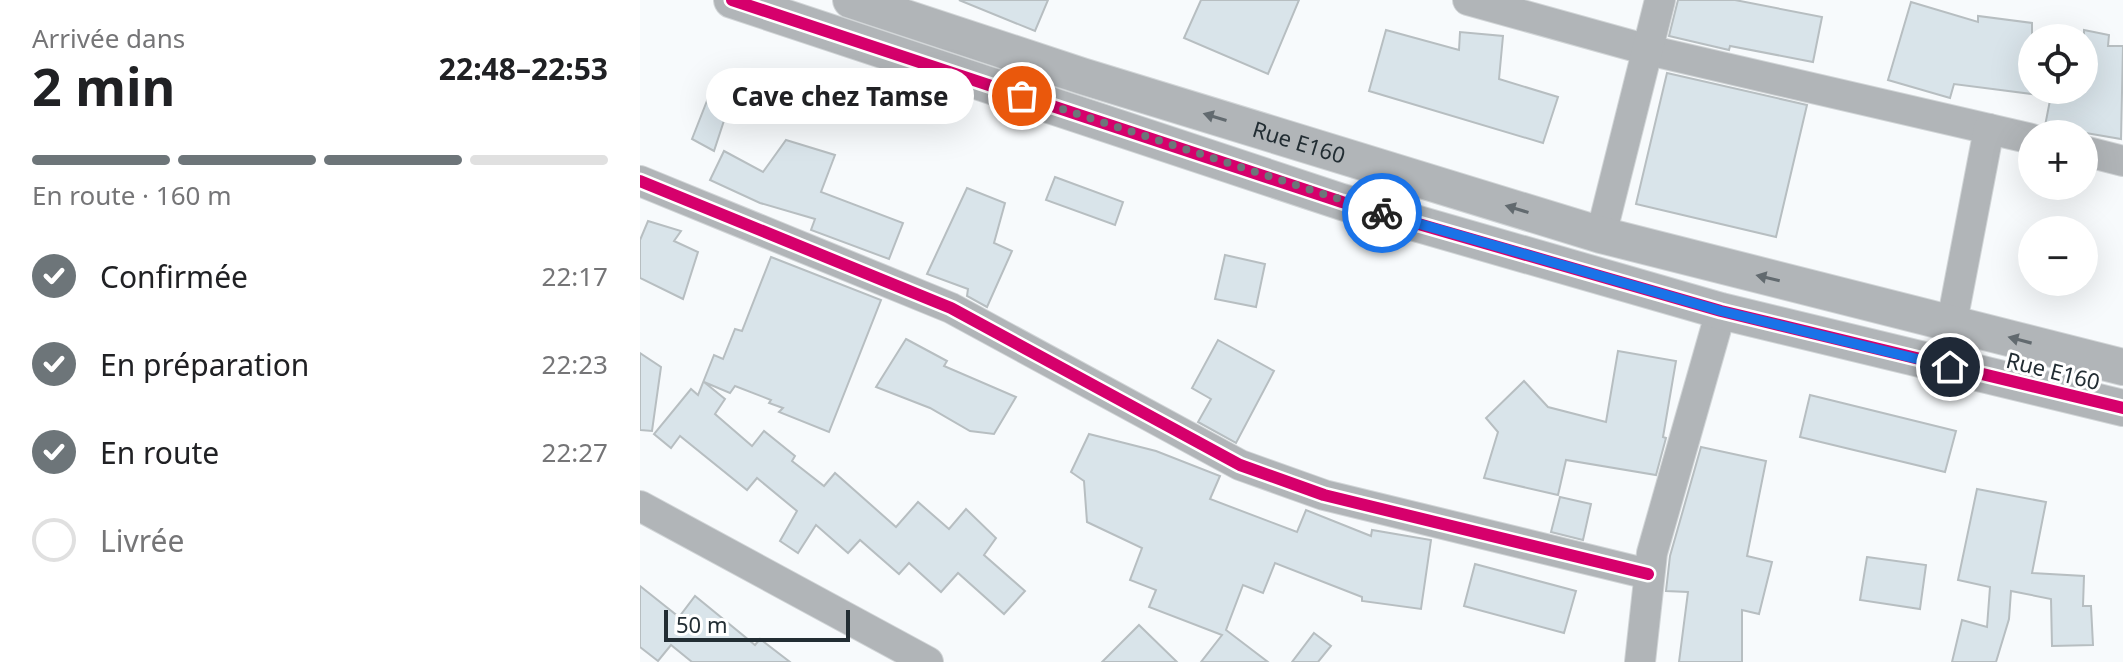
<!DOCTYPE html>
<html lang="fr">
<head>
<meta charset="utf-8">
<style>
  :root { --surface:#fff; --page:#f2f2f2; --text:#202124; --muted:#757577; --line:#e0e0e0; --accent:#6d7579 }
  body { margin:0; font-family:"Noto Sans",sans-serif; background:var(--page); color:var(--text); height:100vh; display:flex; flex-direction:column; font-size:30px; white-space:nowrap }
  * { box-sizing:border-box; margin:0 }
  p { font-size:26px; color:var(--muted) }
  .icon { flex:none; width:44px; height:44px; fill:none; stroke:currentColor; stroke-width:2; stroke-linecap:round; stroke-linejoin:round }
  .map { position:relative; flex:1; overflow:hidden }
  .sheet { display:flex; flex-direction:column; background:var(--surface); width:640px }
  .sheet>* { flex:none }
  .buttons { position:absolute; left:1378px; top:24px; display:grid; gap:16px }
  .buttons a { display:grid; place-items:center; width:80px; height:80px; border-radius:50%; background:var(--surface); box-shadow:0 8px 32px #0002; font-size:40px }
  .scale { position:absolute; left:24px; bottom:20px; width:186px; box-sizing:border-box; padding-left:8px; border:4px solid #222d33; border-top:0; font-size:22px; line-height:28px; white-space:nowrap; color:#222d33; -webkit-text-stroke:6px #fff; paint-order:stroke }
  .pin { position:absolute; display:grid; place-items:center; width:68px; height:68px; color:#fff; margin:-34px; border:4px solid #fff; border-radius:50%; box-shadow:0 2px 8px #0007 }
  .courier { position:absolute; display:grid; place-items:center; width:80px; height:80px; margin:-40px; border:6px solid #1a73e8; border-radius:50%; background:#fff; color:#222; box-shadow:0 2px 10px #0007 }
  .bubble { position:absolute; height:56px; border-radius:28px; background:var(--surface); box-shadow:0 8px 32px #0002; font-size:26px; font-weight:700; line-height:56px; text-align:center }
  .overview em { font-style:normal; font-weight:700 }
  .overview div { display:flex; flex-direction:column-reverse }
  .overview { display:flex; align-items:center; justify-content:space-between; height:136px; padding:0 32px }
  h1 { font-size:52px; font-weight:700; line-height:60px }
  .bar { display:grid; grid-template-columns:repeat(4,1fr); gap:12px 8px; align-content:center; height:96px; padding:0 32px }
  .bar i { height:10px; border-radius:6px; background:var(--line) }
  .bar .selected { background:var(--accent) }
  .bar p { grid-column:span 4 }
  ol { padding:0 32px; list-style:none }
  li { display:flex; align-items:center; gap:24px; height:88px }
  li p { margin-inline-start:auto }
  li .icon { padding:8px; border-radius:50%; background:var(--accent); color:#fff; stroke-width:4 }
  li:last-child { color:var(--muted) }
  li i { width:44px; height:44px; border:4px solid var(--line); border-radius:50% }
  main { display:flex; flex:1; min-height:0 }
  .map>svg:first-child { display:block }
  .building { fill:#d9e4ea; stroke:#b7bec1; stroke-width:2 }
  .lines { fill:none; stroke-linecap:round; stroke-linejoin:round }
  .minor-casing { stroke:#d1d5d7; stroke-width:32 }
  .tertiary-casing { stroke:#d1d5d7; stroke-width:38 }
  .minor { stroke:#b1b5b8; stroke-width:30 }
  .tertiary { stroke:#b1b5b8; stroke-width:36 }
  .cycleway-casing { stroke:#fff; stroke-width:17 }
  .cycleway { stroke:#d6006c; stroke-width:12 }
  .oneway { fill:#626a6f }
  .done { stroke:#6d7579; stroke-width:8; stroke-dasharray:0 14.4 }
  .route { stroke:#1a73e8; stroke-width:10 }
  .labels { text-anchor:middle; stroke-width:6; stroke-linejoin:round; paint-order:stroke }
  .street-label { font-size:22px; fill:#222d33; stroke:#fff }
</style>
</head>
<body>
<main>
<section class="sheet">
<div class="overview"><div><h1>2 min</h1><p>Arrivée dans</p></div><em>22:48–22:53</em></div>
<div class="bar"><i class="selected"></i><i class="selected"></i><i class="selected"></i><i></i><p>En route · 160 m</p></div>
<ol>
<li><svg class="icon" aria-label="check" viewBox="0 0 24 24"><path d="M5 12l5 5 9-10"/></svg>Confirmée<p>22:17</p></li>
<li><svg class="icon" aria-label="check" viewBox="0 0 24 24"><path d="M5 12l5 5 9-10"/></svg>En préparation<p>22:23</p></li>
<li><svg class="icon" aria-label="check" viewBox="0 0 24 24"><path d="M5 12l5 5 9-10"/></svg>En route<p>22:27</p></li>
<li><i></i>Livrée</li>
</ol>
</section>
<div class="map">
<svg width="1483" height="662" viewBox="0 0 1483 662">
  <rect width="100%" height="100%" fill="#f7fafc"/>
  <g class="building">
    <polygon points="319,0 408,0 395,31"/>
    <polygon points="561,0 659,0 628,74 544,38"/>
    <polygon points="1038,0 1095,0 1182,17 1173,62 1090,46 1089,50 1029,36"/>
    <polygon points="1271,2 1338,22 1338,16 1392,23 1392,94 1314,84 1310,98 1248,80"/>
    <polygon points="746,30 819,50 820,32 863,36 859,79 918,97 903,143 729,91"/>
    <polygon points="1444,30 1469,35 1468,46 1483,46 1481,139 1405,126 1412,90 1444,90"/>
    <polygon points="1027,73 1167,105 1136,237 996,204"/>
    <polygon points="74,83 94,90 74,151 52,139"/>
    <polygon points="146,140 195,155 181,192 263,223 249,259 171,230 175,219 120,203 70,180 84,151 123,172"/>
    <polygon points="415,177 483,202 475,225 406,200"/>
    <polygon points="327,188 365,203 354,243 372,251 347,307 327,296 328,289 287,274"/>
    <polygon points="8,221 41,231 34,241 58,252 43,299 0,278 0,240"/>
    <polygon points="585,255 625,264 616,307 575,299"/>
    <polygon points="131,257 241,300 189,432 139,412 143,408 129,403 131,400 95,386 90,393 64,382 85,399 75,414 112,446 124,431 155,456 152,461 184,486 195,473 256,527 278,502 309,529 326,509 356,538 344,555 385,591 364,614 318,573 301,592 269,563 259,574 220,540 208,553 176,525 158,553 140,541 157,511 117,478 107,490 40,436 31,448 14,434 51,389 58,395 74,355 83,359 95,329 102,331"/>
    <polygon points="266,339 307,361 304,366 376,397 354,434 330,431 290,408 236,387"/>
    <polygon points="578,340 634,371 596,443 558,422 571,399 552,388"/>
    <polygon points="978,351 1036,361 1023,437 1026,438 1016,475 926,460 918,495 844,478 858,432 846,418 884,381 908,407 966,422"/>
    <polygon points="0,353 21,367 12,431 0,430"/>
    <polygon points="1170,395 1316,431 1305,472 1160,437"/>
    <polygon points="449,434 516,451 580,476 570,499 657,532 666,510 731,536 732,530 791,540 781,609 722,601 722,597 635,563 623,593 603,585 586,630 628,662 561,662 582,635 509,607 516,590 490,580 502,548 447,522 444,481 431,472"/>
    <polygon points="1061,447 1126,461 1107,556 1132,562 1119,614 1102,610 1102,662 1039,662 1048,592 1026,591 1030,556"/>
    <polygon points="1337,489 1406,502 1392,573 1444,576 1443,606 1451,606 1453,645 1412,646 1411,599 1371,591 1369,619 1356,662 1312,662 1322,620 1347,627 1350,587 1318,580"/>
    <polygon points="920,497 951,504 943,540 911,532"/>
    <polygon points="1227,557 1286,565 1280,609 1220,600"/>
    <polygon points="835,564 936,591 924,633 824,606"/>
    <polygon points="0,586 39,617 55,596 115,645 120,639 150,662 52,662 31,645 18,661 0,647"/>
    <polygon points="499,625 537,662 462,662"/>
    <polygon points="674,633 691,646 678,662 652,662"/>
  </g>
  <g class="lines">
    <g class="minor-casing">
      <g id="minor">
        <polyline points="828,0 1008,50 1392,139"/>
        <polyline points="1444,151 1483,161"/>
        <polyline points="0,181 311,308 600,465 684,495 1008,574"/>
        <polyline points="961,235 1020,0"/>
        <polyline points="1312,322 1349,129"/>
        <polyline points="0,506 288,662"/>
        <polyline points="1000,662 1012,553 1081,311"/>
      </g>
    </g>
    <g class="tertiary-casing">
      <g id="tertiary">
        <polyline points="92,0 702,202 1081,311 1483,408"/>
        <path id="s1" d="M211 0 442 76 961 235 1483 367"/>
      </g>
    </g>
    <use href="#minor" class="minor"/>
    <use href="#tertiary" class="tertiary"/>
    <g class="cycleway-casing">
      <g id="cycleway">
        <polyline points="92,0 702,202 1081,311 1483,408"/>
        <polyline points="0,181 311,308 600,465 684,495 1008,574"/>
      </g>
    </g>
    <use href="#cycleway" class="cycleway"/>
  </g>
  <defs><path id="oneway-solid" d="M-6-.8H1V-3.2L6.5 0L1 3.2V.8H-6Z" transform="scale(2)"/></defs>
  <g class="oneway">
    <use href="#oneway-solid" transform="translate(575 117) rotate(-163)"/>
    <use href="#oneway-solid" transform="translate(877 209) rotate(-163)"/>
    <use href="#oneway-solid" transform="translate(1128 278) rotate(-167)"/>
    <use href="#oneway-solid" transform="translate(1380 340) rotate(-165)"/>
  </g>
  <g class="lines">
    <polyline class="done" points="382,96 742,213"/>
    <polyline class="route" points="742,213 1081,311 1310,367"/>
  </g>
  <g class="labels">
    <g class="street-label">
      <text dy="8" stroke="none"><textPath href="#s1" startOffset="470">Rue E160</textPath></text>
      <text transform="translate(1413 371) rotate(14)" y="8">Rue E160</text>
    </g>
  </g>
</svg>
<div class="buttons">
<a><svg class="icon" aria-label="locate" viewBox="0 0 24 24"><circle cx="12" cy="12" r="6"/><path d="M12 2v4M12 18v4M2 12h4M18 12h4"/></svg></a>
<a>+</a>
<a>−</a>
</div>
<div class="scale">50 m</div>
<div class="pin" style="left:382px;top:96px;background:#ea580c"><svg class="icon" aria-label="bag" viewBox="0 0 24 24"><path d="M5 8h14l-1 12H6zM9 8a3 3 0 0 1 6 0"/></svg></div>
<div class="pin" style="left:1310px;top:367px;background:#1f2937"><svg class="icon" aria-label="home" viewBox="0 0 24 24"><path d="M3 11l9-7 9 7M6 9v11h12V9"/></svg></div>
<div class="courier" style="left:742px;top:213px"><svg class="icon" aria-label="bike" viewBox="0 0 24 24"><circle cx="6" cy="16" r="4"/><circle cx="18" cy="16" r="4"/><path d="M6 16l4-8h5l3 8M10 8l3 8H6M13 5h3"/></svg></div>
<div class="bubble" style="left:66px;top:68px;width:268px">Cave chez Tamse</div>
</div>
</main>
</body>
</html>
